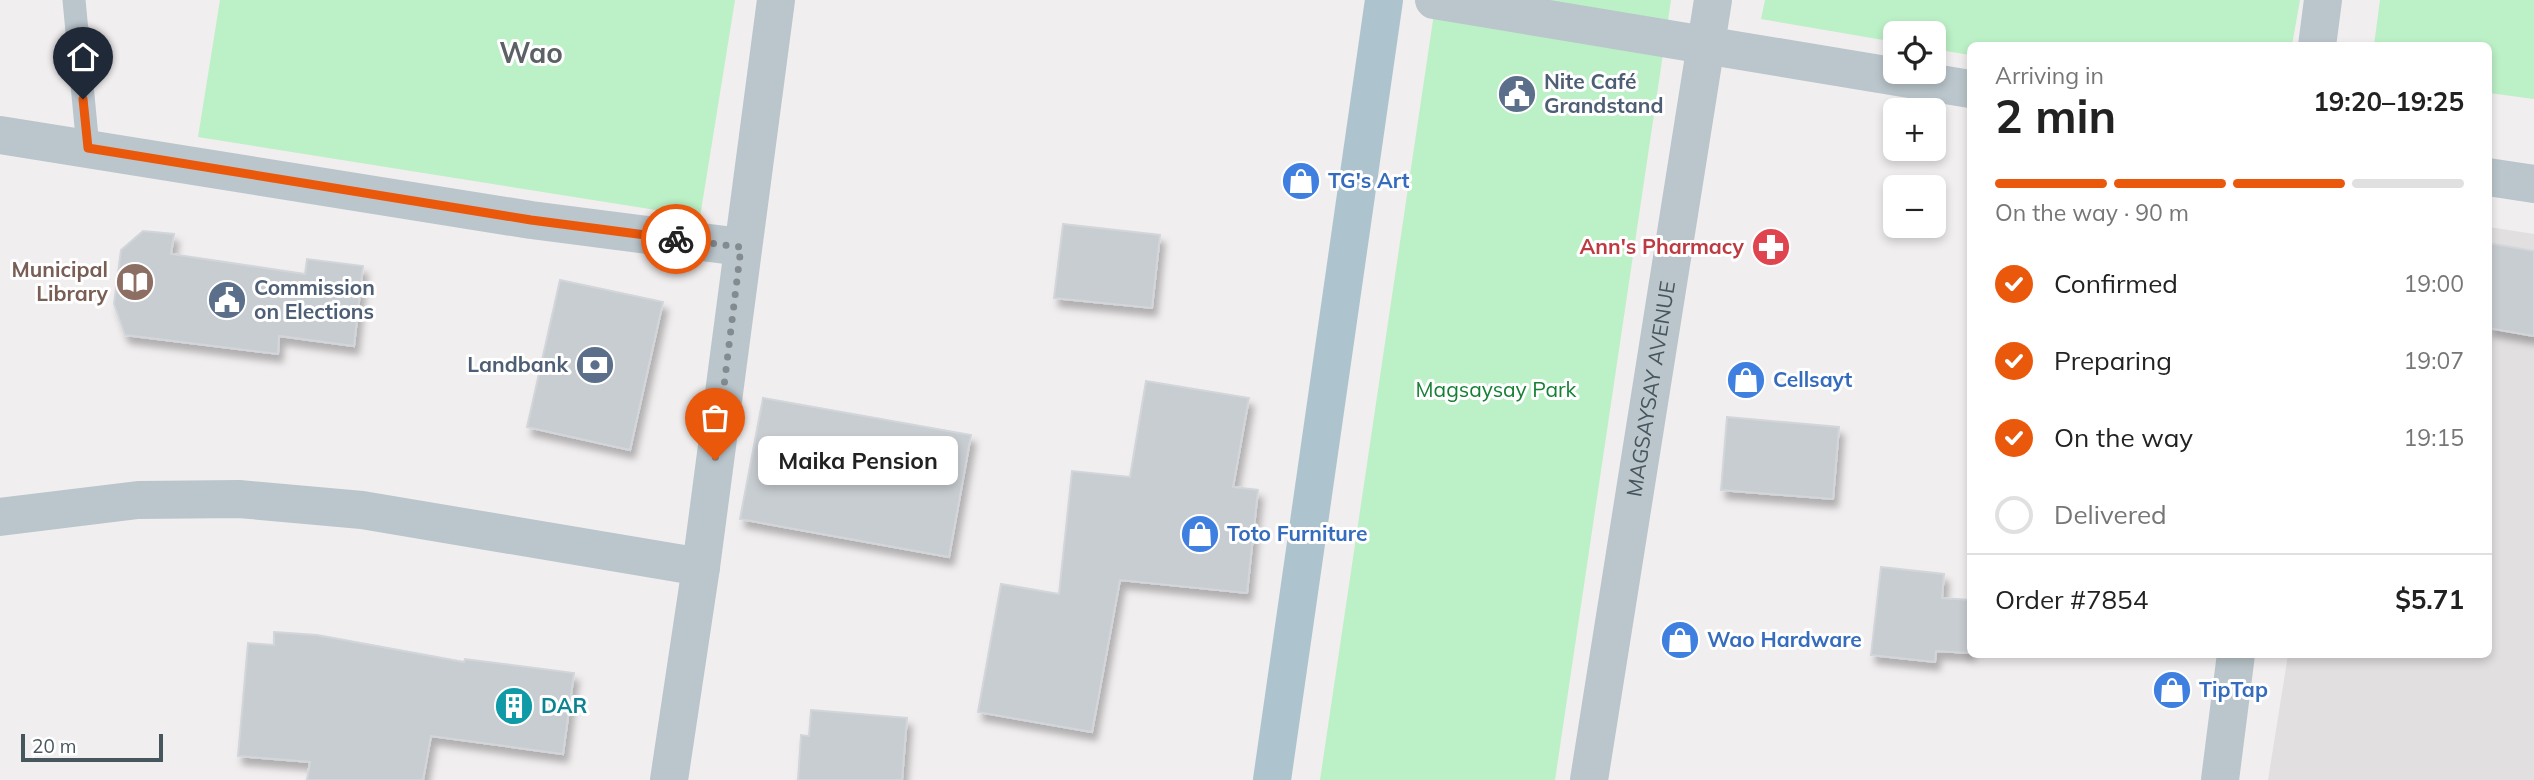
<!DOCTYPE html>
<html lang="en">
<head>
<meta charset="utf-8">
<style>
  :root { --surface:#fff; --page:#f6f6f6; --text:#222; --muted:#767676; --line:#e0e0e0; --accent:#ea580c }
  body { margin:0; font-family:Mulish,sans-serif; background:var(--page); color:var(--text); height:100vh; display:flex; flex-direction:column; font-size:26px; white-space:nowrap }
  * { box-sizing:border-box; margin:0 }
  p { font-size:23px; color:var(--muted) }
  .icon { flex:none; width:38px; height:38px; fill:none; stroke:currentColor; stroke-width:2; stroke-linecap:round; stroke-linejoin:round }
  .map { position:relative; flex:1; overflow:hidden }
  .panel { position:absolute; left:1967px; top:42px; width:525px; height:616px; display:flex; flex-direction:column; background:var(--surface); border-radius:10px; box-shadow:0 4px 10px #0003 }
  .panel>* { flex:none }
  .fabs { position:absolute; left:1883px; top:21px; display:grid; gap:14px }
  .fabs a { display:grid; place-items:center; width:63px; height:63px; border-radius:10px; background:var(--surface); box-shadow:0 4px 10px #0003; font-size:35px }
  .scale { position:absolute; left:21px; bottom:18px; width:142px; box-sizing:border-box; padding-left:7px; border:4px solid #46565c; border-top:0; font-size:19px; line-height:24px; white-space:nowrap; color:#46565c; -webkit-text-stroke:5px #fff; paint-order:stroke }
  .pin { position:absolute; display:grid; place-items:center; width:60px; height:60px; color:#fff; margin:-72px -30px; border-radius:50% 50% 50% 0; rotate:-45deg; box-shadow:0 0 7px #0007 }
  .pin .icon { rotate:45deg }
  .courier { position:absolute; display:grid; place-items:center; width:70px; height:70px; margin:-35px; border:5px solid #ea580c; border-radius:50%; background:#fff; color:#222; box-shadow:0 2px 9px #0007 }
  .bubble { position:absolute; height:49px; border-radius:10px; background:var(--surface); box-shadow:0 4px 10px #0003; font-size:23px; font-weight:700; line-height:49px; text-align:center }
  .head em { font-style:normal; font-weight:700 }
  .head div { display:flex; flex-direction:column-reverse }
  .head { display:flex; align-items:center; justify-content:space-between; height:119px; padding:0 28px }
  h1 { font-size:46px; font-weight:700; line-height:52px }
  .bar { display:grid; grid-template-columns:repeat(4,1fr); gap:10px 7px; align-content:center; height:84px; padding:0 28px }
  .bar i { height:9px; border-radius:5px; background:var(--line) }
  .bar .current { background:var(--accent) }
  .bar p { grid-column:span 4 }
  .line { display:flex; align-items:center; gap:18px; padding:0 28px; border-top:2px solid var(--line) }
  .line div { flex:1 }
  ol { padding:0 28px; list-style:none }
  li { display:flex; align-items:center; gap:21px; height:77px }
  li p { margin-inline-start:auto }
  li .icon { padding:7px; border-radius:50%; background:var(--accent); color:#fff; stroke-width:4 }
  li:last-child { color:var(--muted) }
  li i { width:38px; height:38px; border:4px solid var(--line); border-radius:50% }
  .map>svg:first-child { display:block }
  .education { fill:#e2dfe1 }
  .green { fill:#bcf0c6 }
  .building { fill:#c8cdd1; stroke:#d2d6da; stroke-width:2; filter:url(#shadow) }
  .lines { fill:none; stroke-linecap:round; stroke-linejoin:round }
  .lane { stroke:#bac6cc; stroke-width:23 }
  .street { stroke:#bac6cc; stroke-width:38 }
  .primary { stroke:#adc4ce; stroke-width:38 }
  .done { stroke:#828b8f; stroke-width:7; stroke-dasharray:0 12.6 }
  .route { stroke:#ea580c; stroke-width:9 }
  .labels { text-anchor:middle; stroke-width:6; stroke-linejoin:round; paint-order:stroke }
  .service-label { font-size:21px; font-weight:bold; fill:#4e5e75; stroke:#fff; text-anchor:start }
  .shop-label { font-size:21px; font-weight:bold; fill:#366cbe; stroke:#fff; text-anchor:start }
  .health-label { font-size:21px; font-weight:bold; fill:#be3a42; stroke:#fff; text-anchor:end }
  .education-label { font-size:21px; font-weight:bold; fill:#785e54; stroke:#fff; text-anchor:end }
  .park-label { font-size:21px; fill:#158035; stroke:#fff }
  .street-label { font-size:21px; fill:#46565c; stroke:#fff }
  .culture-label { font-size:21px; font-weight:bold; fill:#0d838f; stroke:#fff; text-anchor:start }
  .district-label { font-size:28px; font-weight:bold; fill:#5b6164; stroke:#fff }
</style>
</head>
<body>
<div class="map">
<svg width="2534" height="780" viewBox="0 0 2534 780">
  <defs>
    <filter id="shadow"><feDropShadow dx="4.5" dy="8" stdDeviation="3.5" flood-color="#0004"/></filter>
  </defs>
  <rect width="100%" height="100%" fill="#f1eeef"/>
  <polygon class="education" points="2489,227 2534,234 2534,780 2268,780 2288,655 2488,654"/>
  <g class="green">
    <polygon points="220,0 735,0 700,217 198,137"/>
    <polygon points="1436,0 1671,0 1555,780 1320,780"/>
    <polygon points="1765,0 2300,0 2292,45 1970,46 1970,55 1934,49 1934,33 1895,33 1895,42 1761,19"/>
    <polygon points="2380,0 2534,0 2534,99 2489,93 2488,46 2374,45"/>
  </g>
  <g class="building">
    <polygon points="1063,224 1160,235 1152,308 1054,298"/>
    <polygon points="143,231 174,234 171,254 305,274 307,259 363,266 354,346 279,336 278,354 125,335 114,304 121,250"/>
    <polygon points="2488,243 2534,251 2534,336 2488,328"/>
    <polygon points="560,280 663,302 630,450 527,427"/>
    <polygon points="1146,381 1249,398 1233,487 1258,490 1247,593 1120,580 1092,732 978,712 1001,584 1059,594 1072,471 1130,477"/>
    <polygon points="763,398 971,435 949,557 740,519"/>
    <polygon points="1727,417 1839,427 1833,499 1721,490"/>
    <polygon points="1881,567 1944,574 1942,598 1970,600 1970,653 1936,651 1935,662 1871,655"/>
    <polygon points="274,632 317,635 464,662 465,659 574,673 563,754 431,736 423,780 307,780 310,762 238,756 248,643 274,645"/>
    <polygon points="811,710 907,718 902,780 798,780 801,735 809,736"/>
  </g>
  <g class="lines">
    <polyline class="lane" points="74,0 88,148"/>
    <g class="street">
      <polyline points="1434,0 1970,89"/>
      <polyline points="2317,46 2323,0"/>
      <polyline points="0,135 531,220 741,247"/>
      <polyline points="2488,177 2534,184"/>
      <polyline points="0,517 138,500 239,499 362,510 701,567"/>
      <polyline points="669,780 701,567 776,0"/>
      <path id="s1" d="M1589 780 1713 0"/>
      <polyline points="2220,780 2236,654"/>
    </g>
    <polyline class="primary" points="1272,780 1384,0"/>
  </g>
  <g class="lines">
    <polyline class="done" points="676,239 741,247 715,460"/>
    <polyline class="route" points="83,99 88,148 531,220 676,239"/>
  </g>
  <defs>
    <g id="civic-disc" transform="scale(2.0125)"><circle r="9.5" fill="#5c6f8a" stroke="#fff"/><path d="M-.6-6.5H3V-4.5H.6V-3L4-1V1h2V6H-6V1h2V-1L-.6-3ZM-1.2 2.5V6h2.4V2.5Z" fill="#fff"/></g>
    <g id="shop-disc" transform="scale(2.0125)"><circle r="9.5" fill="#3f7fe0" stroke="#fff"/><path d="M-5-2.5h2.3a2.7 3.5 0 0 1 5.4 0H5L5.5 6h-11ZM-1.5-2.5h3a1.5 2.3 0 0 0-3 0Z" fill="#fff"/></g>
    <g id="pharmacy-disc" transform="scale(2.0125)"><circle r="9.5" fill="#e0444e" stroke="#fff"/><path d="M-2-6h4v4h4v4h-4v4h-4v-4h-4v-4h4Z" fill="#fff"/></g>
    <g id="library-disc" transform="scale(2.0125)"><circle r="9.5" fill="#8d6e63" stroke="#fff"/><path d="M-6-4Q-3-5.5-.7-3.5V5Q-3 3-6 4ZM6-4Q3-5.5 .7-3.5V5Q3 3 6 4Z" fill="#fff"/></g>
    <g id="bank-disc" transform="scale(2.0125)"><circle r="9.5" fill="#5c6f8a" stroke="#fff"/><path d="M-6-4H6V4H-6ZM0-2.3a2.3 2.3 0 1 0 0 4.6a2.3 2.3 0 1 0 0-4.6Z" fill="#fff"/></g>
    <g id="building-disc" transform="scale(2.0125)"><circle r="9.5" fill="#0f9aa8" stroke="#fff"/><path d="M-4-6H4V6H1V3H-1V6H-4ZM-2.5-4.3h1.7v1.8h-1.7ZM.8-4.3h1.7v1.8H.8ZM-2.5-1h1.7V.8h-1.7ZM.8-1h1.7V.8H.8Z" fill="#fff"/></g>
  </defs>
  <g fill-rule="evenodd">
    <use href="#civic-disc" x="1517" y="94"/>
    <use href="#shop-disc" x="1301" y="181"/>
    <use href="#pharmacy-disc" x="1771" y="247"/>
    <use href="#library-disc" x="135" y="282"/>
    <use href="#civic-disc" x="227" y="300"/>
    <use href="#bank-disc" x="595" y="365"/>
    <use href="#shop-disc" x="1746" y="380"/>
    <use href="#shop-disc" x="1200" y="534"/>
    <use href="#shop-disc" x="1680" y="640"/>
    <use href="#shop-disc" x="2172" y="690"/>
    <use href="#building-disc" x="514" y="706"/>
  </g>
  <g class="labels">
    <g class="service-label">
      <text x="1544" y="89">Nite Café<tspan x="1544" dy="24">Grandstand</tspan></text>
      <text x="254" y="295">Commission<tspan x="254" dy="24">on Elections</tspan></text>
      <text x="568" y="372" text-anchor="end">Landbank</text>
    </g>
    <g class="shop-label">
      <text x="1328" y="188">TG's Art</text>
      <text x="1773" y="387">Cellsayt</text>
      <text x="1227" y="541">Toto Furniture</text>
      <text x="1707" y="647">Wao Hardware</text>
      <text x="2199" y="697">TipTap</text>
    </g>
    <g class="health-label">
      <text x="1744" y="254">Ann's Pharmacy</text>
    </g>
    <g class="education-label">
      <text x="108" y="277">Municipal<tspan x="108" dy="24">Library</tspan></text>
    </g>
    <g class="park-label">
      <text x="1496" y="397">Magsaysay Park</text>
    </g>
    <g class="street-label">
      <text dy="7" stroke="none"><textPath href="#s1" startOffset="396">MAGSAYSAY AVENUE</textPath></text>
    </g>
    <g class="culture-label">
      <text x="541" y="713">DAR</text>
    </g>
    <g class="district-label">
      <text x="531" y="63">Wao</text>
    </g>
  </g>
</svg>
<div class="fabs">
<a><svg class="icon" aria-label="locate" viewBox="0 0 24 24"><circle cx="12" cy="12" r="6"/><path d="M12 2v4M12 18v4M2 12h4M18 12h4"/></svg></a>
<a>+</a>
<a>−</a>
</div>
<div class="scale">20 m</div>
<div class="pin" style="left:715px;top:460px;background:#ea580c"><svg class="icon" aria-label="bag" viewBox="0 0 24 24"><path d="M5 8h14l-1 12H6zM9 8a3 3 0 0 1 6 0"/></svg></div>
<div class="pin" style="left:83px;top:99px;background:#1f2937"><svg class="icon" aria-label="home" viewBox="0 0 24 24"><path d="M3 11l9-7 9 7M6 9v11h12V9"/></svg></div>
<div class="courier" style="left:676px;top:239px"><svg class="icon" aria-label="bike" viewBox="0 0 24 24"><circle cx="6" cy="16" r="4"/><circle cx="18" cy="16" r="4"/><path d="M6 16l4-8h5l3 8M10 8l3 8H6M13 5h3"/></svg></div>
<div class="bubble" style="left:758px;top:436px;width:200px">Maika Pension</div>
<section class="panel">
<div class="head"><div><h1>2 min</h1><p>Arriving in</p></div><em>19:20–19:25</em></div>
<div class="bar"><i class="current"></i><i class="current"></i><i class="current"></i><i></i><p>On the way · 90 m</p></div>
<ol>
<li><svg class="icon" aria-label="check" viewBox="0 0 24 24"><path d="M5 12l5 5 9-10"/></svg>Confirmed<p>19:00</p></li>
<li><svg class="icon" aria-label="check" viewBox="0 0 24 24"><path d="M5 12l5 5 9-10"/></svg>Preparing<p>19:07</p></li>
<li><svg class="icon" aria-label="check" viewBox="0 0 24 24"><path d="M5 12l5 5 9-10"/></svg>On the way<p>19:15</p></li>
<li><i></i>Delivered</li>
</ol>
<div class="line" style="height:91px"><div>Order #7854</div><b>$5.71</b></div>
</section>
</div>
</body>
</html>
